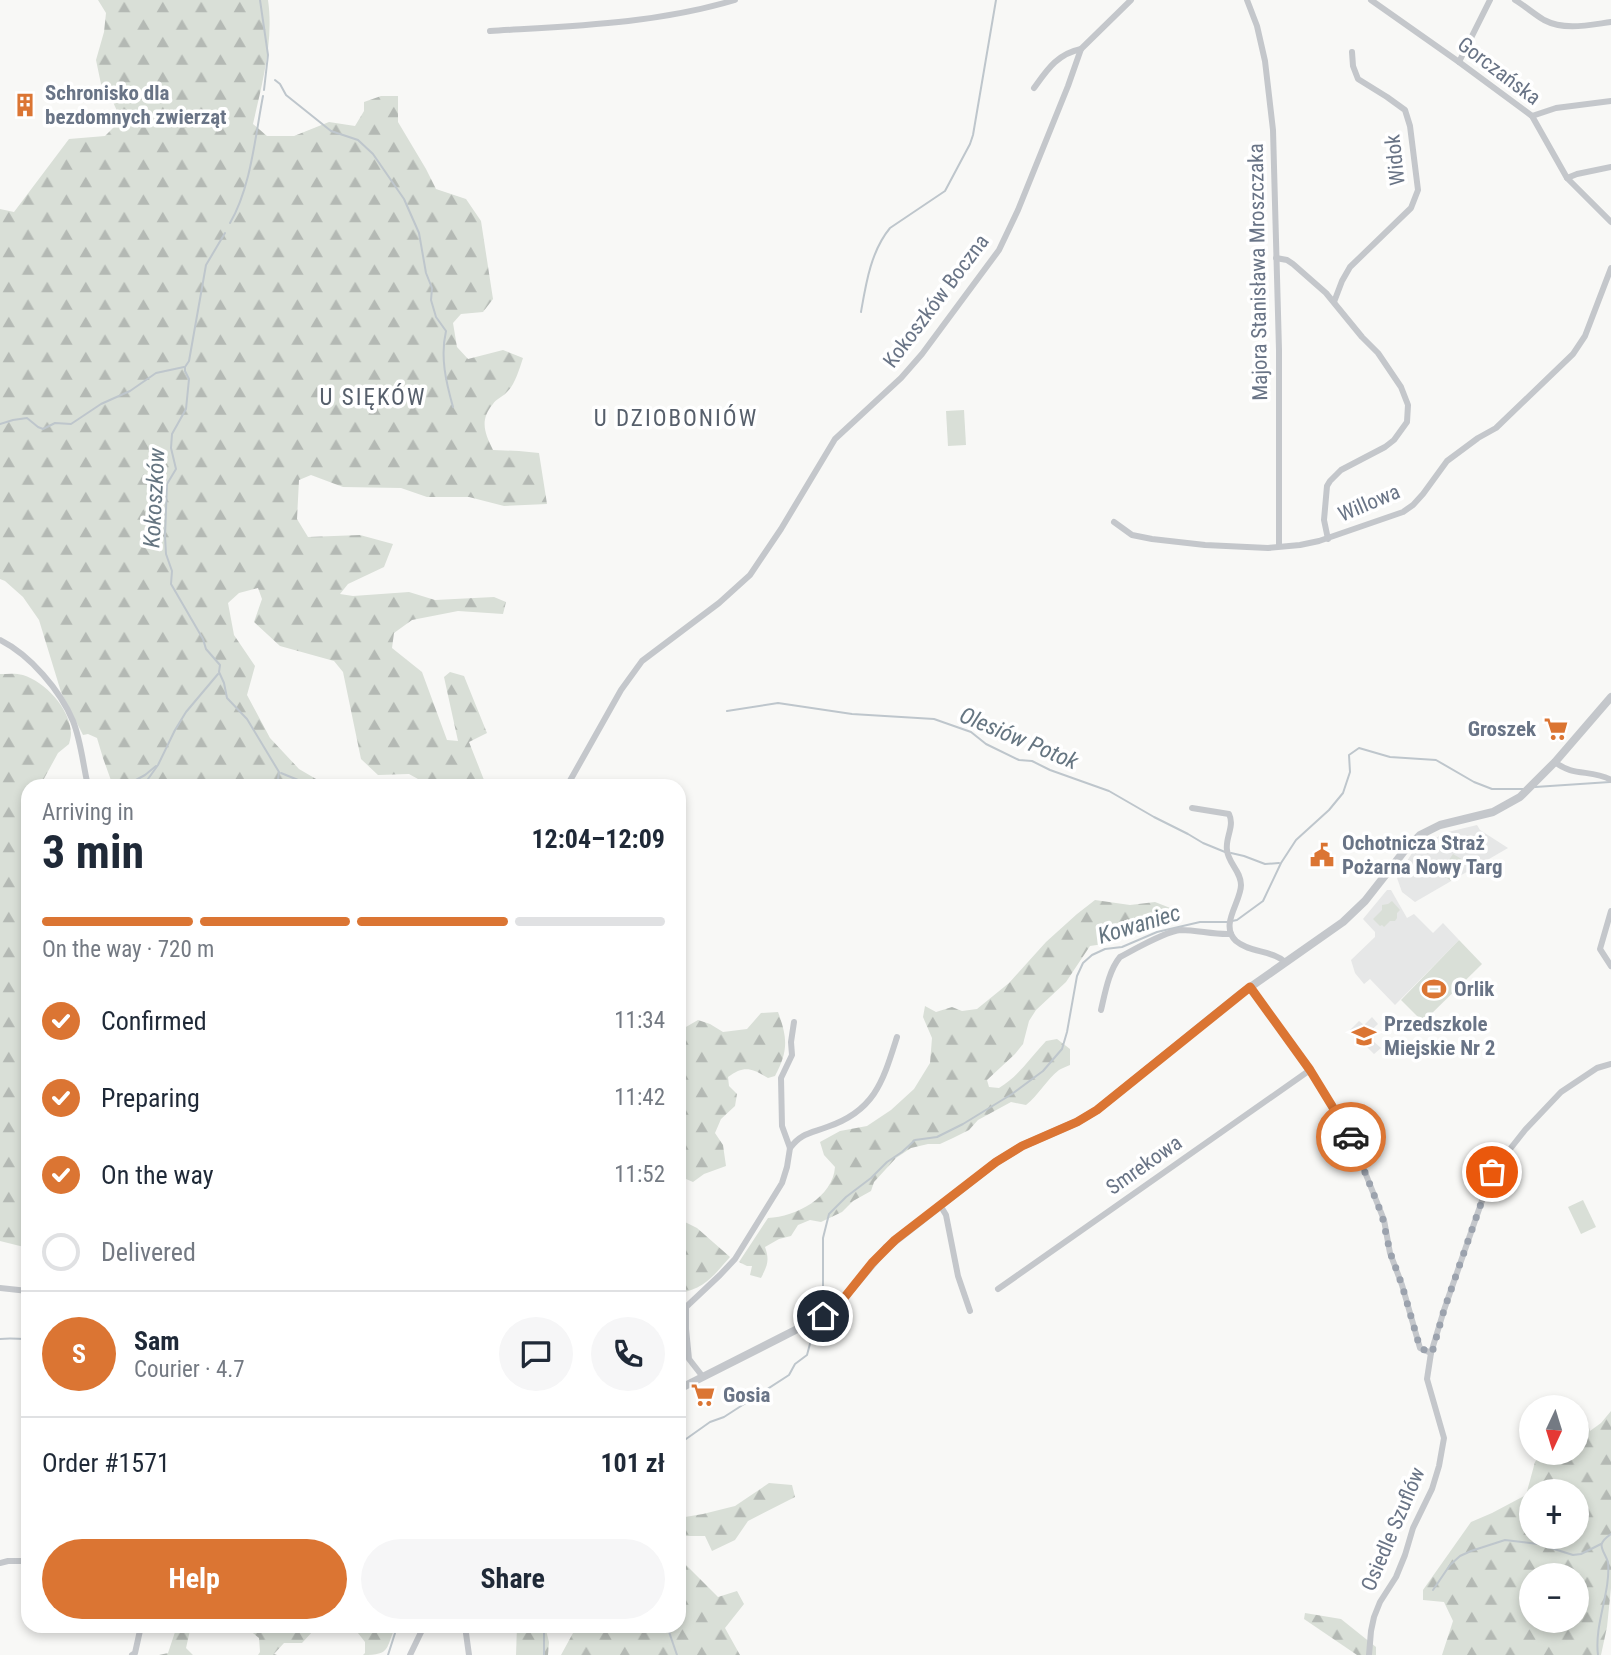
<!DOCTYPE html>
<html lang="en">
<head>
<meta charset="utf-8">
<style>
  :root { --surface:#fff; --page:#f6f6f7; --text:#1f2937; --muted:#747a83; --line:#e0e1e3; --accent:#db7533 }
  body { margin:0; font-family:"Roboto Condensed",sans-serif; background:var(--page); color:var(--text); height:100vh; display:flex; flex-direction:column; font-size:26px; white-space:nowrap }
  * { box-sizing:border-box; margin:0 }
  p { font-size:23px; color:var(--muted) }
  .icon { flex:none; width:38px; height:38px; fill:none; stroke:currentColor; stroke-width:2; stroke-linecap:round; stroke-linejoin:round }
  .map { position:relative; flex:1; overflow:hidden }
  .drawer { position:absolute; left:21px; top:779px; width:665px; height:854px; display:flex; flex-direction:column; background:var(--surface); border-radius:21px; box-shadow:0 4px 10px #0003 }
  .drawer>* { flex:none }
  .needle { width:46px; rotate:184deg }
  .tools { position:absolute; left:1519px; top:1395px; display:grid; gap:14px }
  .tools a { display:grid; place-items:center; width:70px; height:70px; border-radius:50%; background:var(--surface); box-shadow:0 4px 10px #0003; font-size:35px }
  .pin { position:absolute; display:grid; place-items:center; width:60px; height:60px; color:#fff; margin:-30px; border:4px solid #fff; border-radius:50%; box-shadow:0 2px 7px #0007 }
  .courier { position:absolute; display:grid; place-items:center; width:70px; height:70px; margin:-35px; border:5px solid #db7533; border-radius:50%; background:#fff; color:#222; box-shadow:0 2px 9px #0007 }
  .head em { font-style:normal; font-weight:700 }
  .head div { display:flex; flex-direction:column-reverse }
  .head { display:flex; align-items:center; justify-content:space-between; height:119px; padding:0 21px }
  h1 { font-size:46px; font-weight:700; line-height:52px }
  .bar { display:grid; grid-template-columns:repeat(4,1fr); gap:10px 7px; align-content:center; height:84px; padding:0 21px }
  .bar i { height:9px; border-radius:5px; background:var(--line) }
  .bar .on { background:var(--accent) }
  .bar p { grid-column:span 4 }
  .line { display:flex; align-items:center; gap:18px; padding:0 21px; border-top:2px solid var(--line) }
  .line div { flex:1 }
  .round { display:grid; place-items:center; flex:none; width:74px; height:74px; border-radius:37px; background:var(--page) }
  ol { padding:0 21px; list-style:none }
  li { display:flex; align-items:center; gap:21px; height:77px }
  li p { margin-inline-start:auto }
  li .icon { padding:7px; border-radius:50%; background:var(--accent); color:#fff; stroke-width:4 }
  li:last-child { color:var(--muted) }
  li i { width:38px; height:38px; border:4px solid var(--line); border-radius:50% }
  .action { display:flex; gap:14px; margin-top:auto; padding:14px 21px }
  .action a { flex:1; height:80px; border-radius:42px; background:var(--accent); color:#fff; font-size:28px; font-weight:700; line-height:80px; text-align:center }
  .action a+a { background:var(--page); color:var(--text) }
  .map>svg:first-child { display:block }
  .built { fill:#e6e7e7 }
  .forest { fill:url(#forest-firs); fill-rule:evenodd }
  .green { fill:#d9dfd7 }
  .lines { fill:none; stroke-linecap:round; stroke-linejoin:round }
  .stream { stroke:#bec6cc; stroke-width:2 }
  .minor { stroke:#c4c7cb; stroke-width:6 }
  .tertiary { stroke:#c4c7cb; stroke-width:8 }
  .done { stroke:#9ba2ad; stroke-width:7; stroke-dasharray:0 12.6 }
  .route { stroke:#db7533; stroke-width:9 }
  .labels { text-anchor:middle; stroke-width:7; stroke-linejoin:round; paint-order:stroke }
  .street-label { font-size:21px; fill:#697486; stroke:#fff }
  .poi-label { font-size:21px; font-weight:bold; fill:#697486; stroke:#fff; text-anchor:start }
  .neighbourhood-label { font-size:23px; letter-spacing:2px; fill:#565f6b; stroke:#fff }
  .water-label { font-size:23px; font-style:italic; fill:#657581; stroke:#fff }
</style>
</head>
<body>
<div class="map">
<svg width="1611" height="1655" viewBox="0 0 1611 1655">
  <defs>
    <pattern id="forest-firs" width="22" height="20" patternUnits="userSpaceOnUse" patternTransform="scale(1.75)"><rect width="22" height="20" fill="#d9dfd7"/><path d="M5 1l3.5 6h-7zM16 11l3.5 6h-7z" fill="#b4b9b4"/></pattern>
  </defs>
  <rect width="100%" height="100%" fill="#f8f8f6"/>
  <g class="built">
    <polygon points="1477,825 1480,830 1508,848 1415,902 1402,892 1397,878 1408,863 1407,861 1414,850 1429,841 1448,832"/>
    <polygon points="1387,890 1391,890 1407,918 1414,914 1433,933 1443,923 1459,940 1395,1005 1370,979 1364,984 1355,973 1351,960 1375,937 1375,932 1363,919"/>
    <polygon points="1372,1017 1378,1024 1366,1035 1381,1048 1374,1054 1362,1042 1365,1039 1359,1034 1357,1036 1350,1030 1359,1021 1364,1025"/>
  </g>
  <g class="forest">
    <path d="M98 0H268C274 41 262 84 253 124L267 136H294L329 122 355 126 364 111V102L381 96H398V122L426 169 436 189 466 199 481 221 493 299 483 312 461 314 453 323 457 347 468 359 503 350 523 358C519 370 515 385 506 393 502 397 496 399 493 404 479 420 485 434 493 450L519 451 539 453 547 504 504 506 469 497H427L401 488 343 487 311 475 299 480 297 519 308 537 360 535 393 544 384 567 348 584 340 594 353 596 409 592 435 600 494 597 506 602 503 614 458 611 412 620 394 633 392 648 422 672 447 740 458 741 444 677 450 672 464 676 487 733 469 742 484 780 478 786H416L418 779 409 774 378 775 361 759 343 672 334 661 280 646 254 622 262 599 258 588 239 593 228 603 234 635 255 666 247 695 270 738 299 769 328 786H113L103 758 97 738 88 734 83 735 61 692 39 620 23 597 5 581 0 579V209L14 212 69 139 105 136 121 120 109 93 101 84 96 60 104 32 106 13Z"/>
    <path d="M0 674C7 674 16 673 23 675 45 682 70 708 71 733 71 737 70 740 69 744L58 753 40 786H28V1248L0 1241Z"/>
    <path d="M1095 900 1130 905 1155 902 1178 911V916C1163 919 1150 928 1135 934 1121 940 1106 944 1090 946L1066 982 1036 1010 1029 1021 1023 1044 1015 1054 987 1080 989 1087 999 1088C1019 1076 1030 1058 1046 1041L1057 1039 1070 1049V1065C1066 1067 1062 1068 1059 1070 1047 1079 1038 1096 1026 1105L1011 1102 978 1120 969 1130 953 1138 940 1144H928L911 1148 896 1158 874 1182 871 1191 853 1201 842 1212 821 1222 810 1220 798 1225 791 1236 779 1239 765 1247C770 1261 767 1266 761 1278L750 1275 752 1266H747L739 1262 768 1218C796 1217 833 1197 835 1167L824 1155 820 1142 840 1131 867 1126 891 1110 914 1089 930 1063 932 1038 923 1017 925 1006 936 1012 952 1007 962 1011 977 1009 1009 983 1046 942 1077 914Z"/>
    <path d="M778 1012C788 1039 788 1051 775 1076L768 1078C752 1068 744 1065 728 1077L729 1086 737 1094 735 1106 721 1119 715 1133 723 1145 726 1166 704 1174 693 1182 679 1176V1031L698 1020 710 1024 723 1032 747 1029 761 1013Z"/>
    <path d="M679 1219 697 1228 730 1257C714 1275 705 1289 679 1293Z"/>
    <path d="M1611 1411V1588L1607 1627 1601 1655H1442L1453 1621 1444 1602 1423 1600V1590L1471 1522 1492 1513 1526 1495 1535 1462 1542 1453 1577 1452V1416L1587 1420 1590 1431 1601 1423ZM1531 1491H1577V1536H1531ZM1531 1575H1577V1620H1531Z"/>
    <polygon points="769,1483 792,1485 795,1497 748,1521 735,1540 712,1551 705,1536 679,1536 679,1518 703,1514 735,1506"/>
    <polygon points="679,1558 718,1597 737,1591 744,1604 725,1628 740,1655 561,1655 573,1633 574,1626 679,1626"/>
    <polygon points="1305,1613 1341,1619 1376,1647 1376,1655 1357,1655 1304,1619"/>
    <polygon points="177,1626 191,1626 186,1648 193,1655 159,1655 168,1653"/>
    <polygon points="244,1626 282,1626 294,1629 309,1626 313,1631 302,1643 284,1643 274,1654 277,1655 258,1655 260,1652 259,1638"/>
    <path d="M354 1626H396C385 1648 392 1655 363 1655L365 1653V1642L354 1628Z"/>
    <polygon points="517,1626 545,1626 549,1642 548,1655 516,1655"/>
  </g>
  <g class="green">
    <polygon points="964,410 966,445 948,446 946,411"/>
    <polygon points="1453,854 1465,861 1451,881 1440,873"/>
    <polygon points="1392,901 1400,910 1397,913 1397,918 1395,921 1390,921 1384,927 1382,925 1380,926 1373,919 1382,910 1382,905 1388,904"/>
    <polygon points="1459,940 1482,964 1423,1022 1401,1000"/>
    <polygon points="1583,1200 1596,1227 1581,1234 1568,1207"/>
  </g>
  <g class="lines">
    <g class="stream">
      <polyline points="260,0 268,55 264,90"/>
      <path d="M275 80 280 84 286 95 331 131 358 140 373 154 404 199 419 233 426 273 432 288 431 300 436 317 446 331C440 357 446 382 453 407"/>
      <path d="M230 223C251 187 255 137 263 96"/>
      <polyline points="225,233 206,265 189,361 185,367 185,371 189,379 186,409 172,434 171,448 176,469 167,484 165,536 166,554 172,571 171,584 203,639 206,649 220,665 219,672 224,683 227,698 247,719 279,772 277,786"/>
      <path d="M861 312C866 283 871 251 890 228L945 191 970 144 973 135 996 0"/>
      <polyline points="0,424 13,420 27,418 38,427 43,429 55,423 71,424 101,404 130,391 156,373 184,367"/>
      <polyline points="727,711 778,703 852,714 934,719 971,732 986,744 1019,760 1032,761 1050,770 1109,791 1154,817 1188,834 1203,843 1225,852"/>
      <polyline points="281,773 303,782 309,786"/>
      <polyline points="125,786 145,775 156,766"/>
      <polyline points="143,786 158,765 175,730 186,712 218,674"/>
      <polyline points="1535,787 1610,782"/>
      <polyline points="1231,853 1244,856 1265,864 1279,863"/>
      <polyline points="1232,921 1237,920 1263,901 1281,863 1296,840 1329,810 1343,793 1350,772 1349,755 1359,748 1390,757 1436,760 1474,782 1492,789 1523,789"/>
      <polyline points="817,1316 823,1294 823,1238 829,1214 846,1197 871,1178 887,1162 902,1152 915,1140 937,1137 963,1124 1012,1094 1043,1071 1062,1049 1067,1032 1077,976 1083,963 1092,955 1105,949 1122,947 1157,932 1200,922 1227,922"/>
      <path d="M0 1339C10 1338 18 1339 28 1339"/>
      <polyline points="679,1444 710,1422 724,1417 789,1375 795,1364 807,1355 815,1325"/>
      <polyline points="1433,1590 1450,1565 1460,1556 1471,1551 1505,1540 1538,1544 1573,1555 1581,1554 1601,1544"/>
      <polyline points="544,1626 544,1655"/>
      <polyline points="667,1626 677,1655"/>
      <polyline points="388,1655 396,1630 400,1626"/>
      <path d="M1598 1655C1594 1624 1611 1592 1608 1562 1603 1548 1595 1545 1611 1534"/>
    </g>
    <g class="minor">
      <polyline points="1247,0 1257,26 1265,61 1273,130 1279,350 1279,546"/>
      <polyline points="1371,0 1459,62 1532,116 1567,178 1611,222"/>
      <path d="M1515 0C1525 6 1534 14 1544 20 1565 31 1589 25 1611 22"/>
      <path d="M490 31C572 26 655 24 735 0"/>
      <polyline points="1459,62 1490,0"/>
      <path d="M1034 88C1047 70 1057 54 1081 49"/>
      <polyline points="1532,116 1556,108 1611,101"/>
      <polyline points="1567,178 1577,174 1611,167"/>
      <polyline points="1276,258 1287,260 1293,264 1326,293 1362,337 1378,353 1401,387 1408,405 1407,422 1394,440 1385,447 1341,470 1330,481 1327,486 1324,520 1328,539"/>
      <polyline points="1334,302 1342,281 1350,267 1411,208 1418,190 1410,126 1405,110 1387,97 1358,79 1353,66 1352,52"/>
      <polyline points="1114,522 1132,535 1152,539 1205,545 1268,548 1300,545 1319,541 1403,512 1413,505 1423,494 1447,461 1478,438 1496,428 1573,354 1585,336 1611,268"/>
      <path d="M0 640C30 655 60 690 73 721 81 741 83 765 88 786"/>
      <path d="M1555 762C1573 777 1592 769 1611 780"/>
      <polyline points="567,786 621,690 642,661 719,603 750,575 781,529 835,439 901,378 922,354 999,250 1018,210 1068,86 1081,49 1131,0"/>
      <path d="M1192 808 1229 814C1235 826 1225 838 1227 850 1228 863 1241 871 1241 885 1241 902 1219 925 1236 941 1250 953 1272 950 1285 962"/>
      <polyline points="1611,911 1600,949 1611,966"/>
      <polyline points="1250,987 1310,1070 1349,1132 1384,1220 1390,1253 1402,1285 1420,1348 1431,1353"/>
      <path d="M1101 1010C1105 993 1109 970 1120 957 1135 949 1166 931 1181 930 1198 930 1214 935 1231 934"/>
      <path d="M790 1148C801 1133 811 1133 827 1127 875 1111 883 1081 897 1037"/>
      <polyline points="940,1205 946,1215 958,1276 970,1311"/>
      <polyline points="0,1288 28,1291"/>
      <polyline points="998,1289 1310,1070"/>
      <polyline points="703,1377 689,1359 686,1329 686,1307 720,1275 735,1259 782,1183 787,1167 790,1148 782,1126 781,1078 792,1055 791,1042 794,1022"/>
      <polyline points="0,1563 8,1561 28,1561"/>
      <polyline points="465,1626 469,1655"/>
      <polyline points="132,1655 135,1653 141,1626"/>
      <polyline points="410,1655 424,1626"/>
      <polyline points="1369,1655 1371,1631 1374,1617 1380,1602 1396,1577 1405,1555 1413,1528 1432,1489 1439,1466 1444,1438 1427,1379 1431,1353 1444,1310 1492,1172 1525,1130 1561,1092 1597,1068 1611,1064"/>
    </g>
    <polyline class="tertiary" points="679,1389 823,1316 844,1298 886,1248 996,1162 1022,1146 1077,1122 1097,1110 1239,995 1343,922 1365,901 1405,850 1420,835 1440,825 1493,812 1520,797 1555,762 1611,697"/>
  </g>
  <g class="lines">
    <polyline class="done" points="1351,1137 1382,1215 1390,1252 1402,1285 1420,1348 1432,1353 1444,1310 1492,1172"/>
    <polyline class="route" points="823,1316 844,1298 872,1263 895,1240 996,1162 1022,1146 1077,1122 1097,1110 1250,987 1310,1070 1351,1137"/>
  </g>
  <defs>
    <g id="building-bare" transform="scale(1.89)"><path d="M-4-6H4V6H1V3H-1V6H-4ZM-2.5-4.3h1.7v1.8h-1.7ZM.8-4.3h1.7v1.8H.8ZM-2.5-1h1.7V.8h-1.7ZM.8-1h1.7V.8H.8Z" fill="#db7533" stroke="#fff" stroke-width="2.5" paint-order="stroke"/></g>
    <g id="supermarket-bare" transform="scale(1.89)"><path d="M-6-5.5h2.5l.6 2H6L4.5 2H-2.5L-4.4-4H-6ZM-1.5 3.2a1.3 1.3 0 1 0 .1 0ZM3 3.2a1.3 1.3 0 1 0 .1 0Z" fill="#db7533" stroke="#fff" stroke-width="2.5" paint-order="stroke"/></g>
    <g id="civic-bare" transform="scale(1.89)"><path d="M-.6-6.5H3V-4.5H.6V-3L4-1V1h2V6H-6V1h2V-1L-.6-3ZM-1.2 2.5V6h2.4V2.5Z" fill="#db7533" stroke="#fff" stroke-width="2.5" paint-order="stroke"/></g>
    <g id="stadium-bare" transform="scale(1.89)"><path d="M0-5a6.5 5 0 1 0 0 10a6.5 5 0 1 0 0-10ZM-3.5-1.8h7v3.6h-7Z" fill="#db7533" stroke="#fff" stroke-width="2.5" paint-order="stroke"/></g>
    <g id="school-bare" transform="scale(1.89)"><path d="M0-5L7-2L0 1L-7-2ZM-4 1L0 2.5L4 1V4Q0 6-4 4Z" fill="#db7533" stroke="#fff" stroke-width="2.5" paint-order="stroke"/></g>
  </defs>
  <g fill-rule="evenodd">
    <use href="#building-bare" x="25" y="105"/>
    <use href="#supermarket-bare" x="1556" y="729"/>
    <use href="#civic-bare" x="1322" y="855"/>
    <use href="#stadium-bare" x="1434" y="989"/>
    <use href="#school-bare" x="1364" y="1036"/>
    <use href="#supermarket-bare" x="703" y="1395"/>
  </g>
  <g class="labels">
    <g class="street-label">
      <text transform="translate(1499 71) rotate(37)" y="7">Gorczańska</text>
      <text transform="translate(1395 160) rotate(-96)" y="7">Widok</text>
      <text transform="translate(1258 272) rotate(-91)" y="7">Majora Stanisława Mroszczaka</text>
      <text transform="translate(936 301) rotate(-53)" y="7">Kokoszków Boczna</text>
      <text transform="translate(1369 503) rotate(-23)" y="7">Willowa</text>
      <text transform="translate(1144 1165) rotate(-35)" y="7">Smrekowa</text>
      <text transform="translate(1393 1529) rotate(-67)" y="7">Osiedle Szuflów</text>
    </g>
    <g class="poi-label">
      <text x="45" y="100">Schronisko dla<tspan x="45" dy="24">bezdomnych zwierząt</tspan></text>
      <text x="1536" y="736" text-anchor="end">Groszek</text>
      <text x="1342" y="850">Ochotnicza Straż<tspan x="1342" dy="24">Pożarna Nowy Targ</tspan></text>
      <text x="1454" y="996">Orlik</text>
      <text x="1384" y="1031">Przedszkole<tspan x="1384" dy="24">Miejskie Nr 2</tspan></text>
      <text x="723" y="1402">Gosia</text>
    </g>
    <g class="neighbourhood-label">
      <text x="373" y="405">U SIĘKÓW</text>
      <text x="676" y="426">U DZIOBONIÓW</text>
    </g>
    <g class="water-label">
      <text transform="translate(154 498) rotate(-87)" y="8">Kokoszków</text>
      <text transform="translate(1019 738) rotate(23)" y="8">Olesiów Potok</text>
      <text transform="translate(1139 924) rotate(-17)" y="8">Kowaniec</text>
    </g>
  </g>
</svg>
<div class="tools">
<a><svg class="needle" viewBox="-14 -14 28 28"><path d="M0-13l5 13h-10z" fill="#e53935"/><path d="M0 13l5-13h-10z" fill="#747a83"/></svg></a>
<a>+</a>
<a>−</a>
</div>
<div class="pin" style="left:1492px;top:1172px;background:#ea580c"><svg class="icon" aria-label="bag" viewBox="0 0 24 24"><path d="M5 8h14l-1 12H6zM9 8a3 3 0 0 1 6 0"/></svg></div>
<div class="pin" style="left:823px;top:1316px;background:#1f2937"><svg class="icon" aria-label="home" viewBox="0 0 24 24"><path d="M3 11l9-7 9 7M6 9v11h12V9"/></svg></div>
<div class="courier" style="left:1351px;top:1137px"><svg class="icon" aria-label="car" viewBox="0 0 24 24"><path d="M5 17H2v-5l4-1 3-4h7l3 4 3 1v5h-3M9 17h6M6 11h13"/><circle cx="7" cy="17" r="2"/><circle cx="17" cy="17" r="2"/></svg></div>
<section class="drawer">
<div class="head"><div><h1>3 min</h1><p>Arriving in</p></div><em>12:04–12:09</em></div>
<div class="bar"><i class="on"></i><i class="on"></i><i class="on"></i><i></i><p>On the way · 720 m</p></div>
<ol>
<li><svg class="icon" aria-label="check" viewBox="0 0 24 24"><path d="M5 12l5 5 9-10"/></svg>Confirmed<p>11:34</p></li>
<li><svg class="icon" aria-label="check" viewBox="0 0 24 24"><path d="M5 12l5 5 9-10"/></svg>Preparing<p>11:42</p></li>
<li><svg class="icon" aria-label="check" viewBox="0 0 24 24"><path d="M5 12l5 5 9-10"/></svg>On the way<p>11:52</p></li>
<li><i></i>Delivered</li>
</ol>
<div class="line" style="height:126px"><b class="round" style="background:var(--accent);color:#fff">S</b><div><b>Sam</b><p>Courier · 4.7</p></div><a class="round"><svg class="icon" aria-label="chat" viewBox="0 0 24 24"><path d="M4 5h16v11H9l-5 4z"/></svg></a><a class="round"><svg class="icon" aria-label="phone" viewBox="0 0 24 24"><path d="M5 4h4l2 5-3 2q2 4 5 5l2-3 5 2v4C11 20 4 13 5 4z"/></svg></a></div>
<div class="line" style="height:91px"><div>Order #1571</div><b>101 zł</b></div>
<div class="action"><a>Help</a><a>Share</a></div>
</section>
</div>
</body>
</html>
